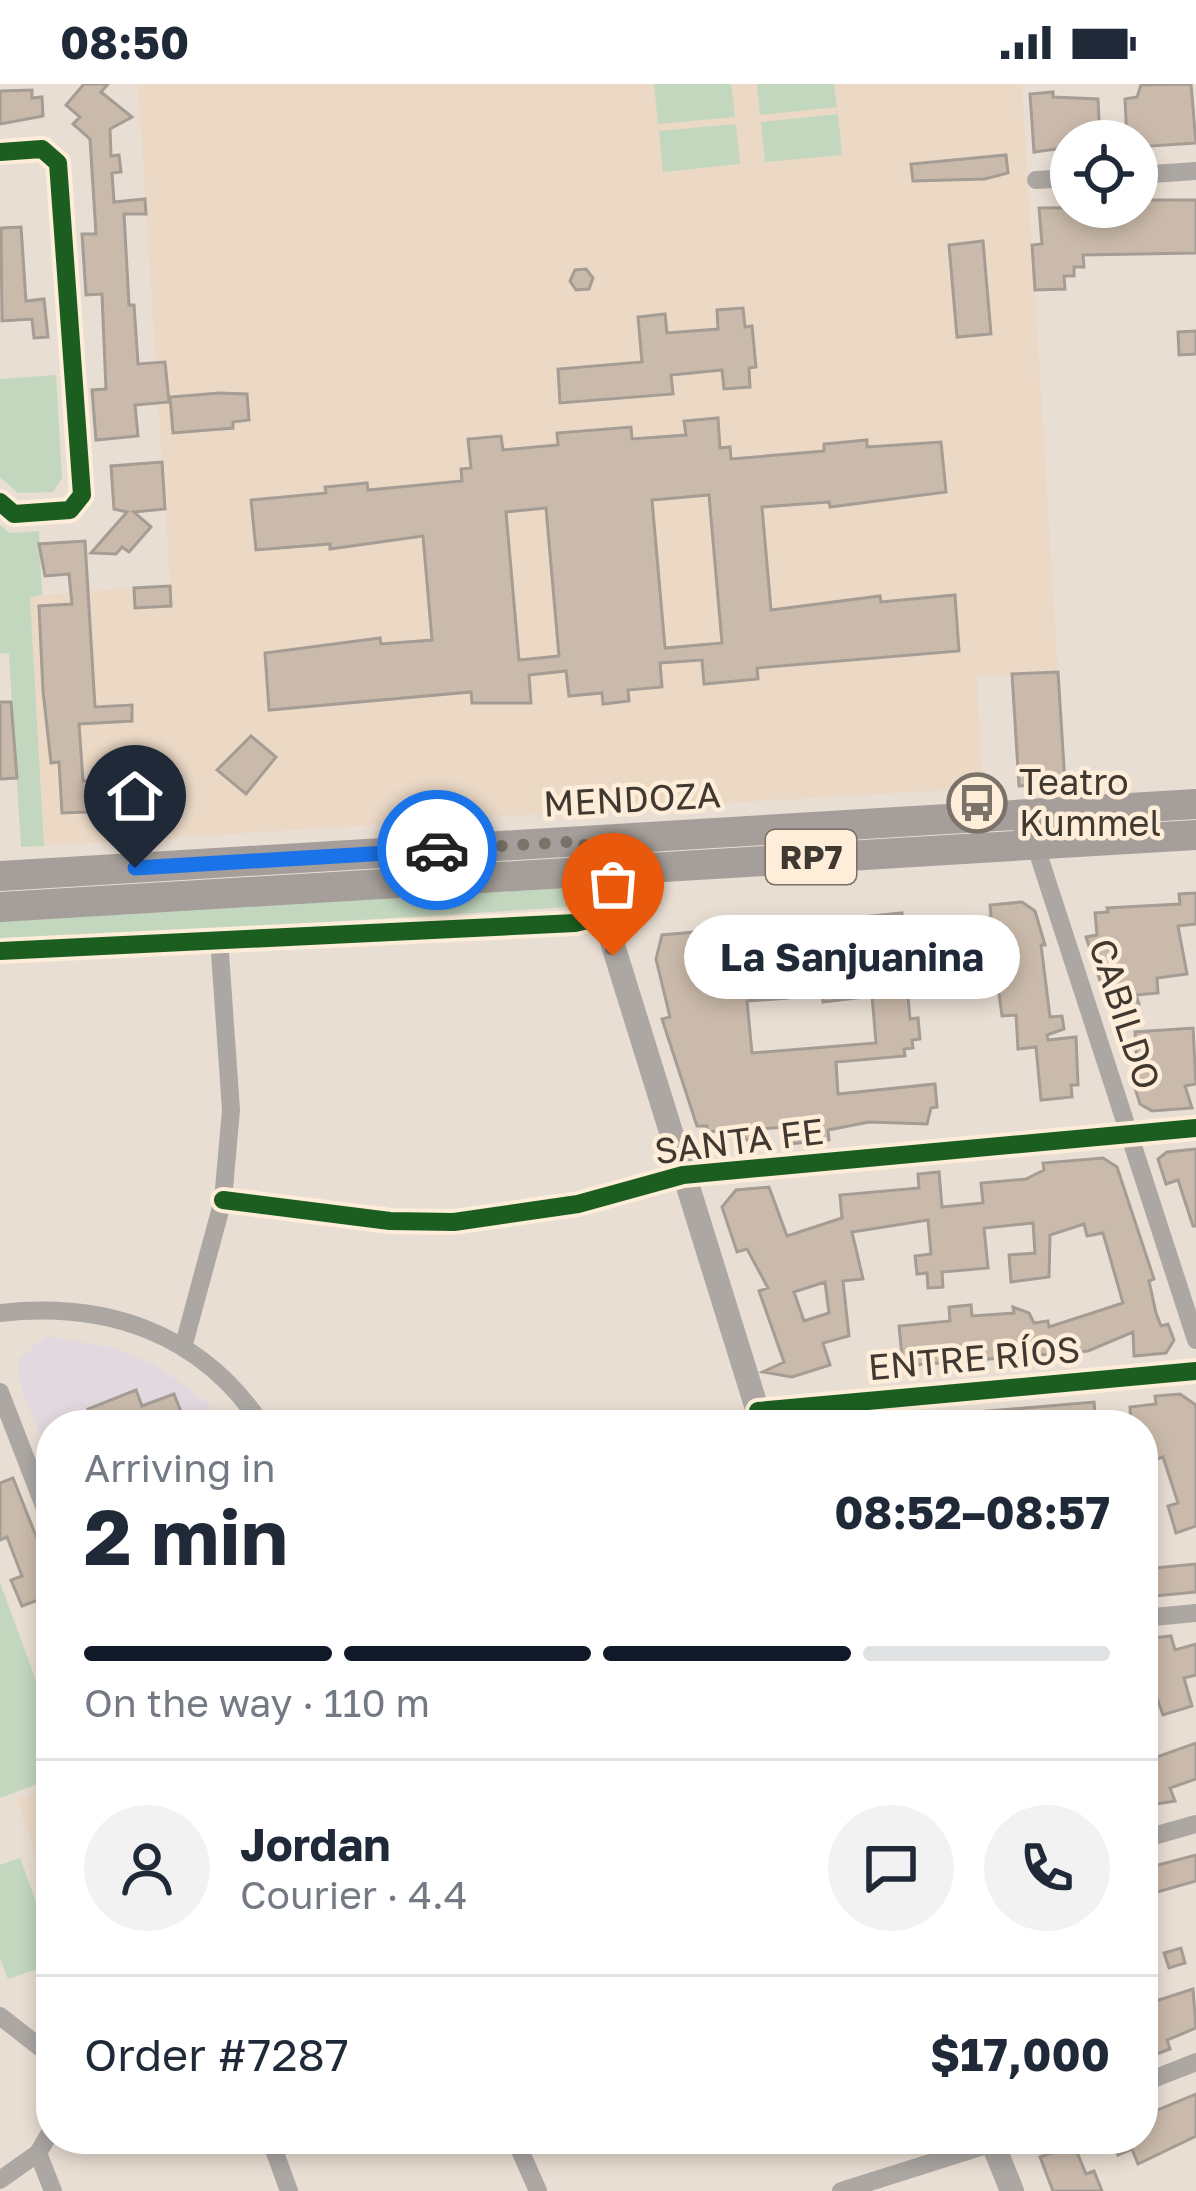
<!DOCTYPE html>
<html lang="en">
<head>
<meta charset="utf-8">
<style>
  :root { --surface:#fff; --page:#f2f2f3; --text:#1f2937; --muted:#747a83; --line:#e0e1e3; --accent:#111827 }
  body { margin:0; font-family:"Golos Text",sans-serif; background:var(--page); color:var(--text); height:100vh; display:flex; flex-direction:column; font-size:45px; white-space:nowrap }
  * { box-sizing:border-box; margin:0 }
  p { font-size:39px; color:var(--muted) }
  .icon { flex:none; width:66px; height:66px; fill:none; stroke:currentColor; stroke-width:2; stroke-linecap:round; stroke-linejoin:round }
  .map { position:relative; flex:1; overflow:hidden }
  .drawer { position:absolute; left:36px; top:1326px; width:1122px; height:744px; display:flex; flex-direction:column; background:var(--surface); border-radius:48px; box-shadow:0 6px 18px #0003 }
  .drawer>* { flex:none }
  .buttons { position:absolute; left:1050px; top:36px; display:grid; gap:24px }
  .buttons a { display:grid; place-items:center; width:108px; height:108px; border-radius:50%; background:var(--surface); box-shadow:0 6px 18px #0003; font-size:60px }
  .pin { position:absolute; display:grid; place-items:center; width:102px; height:102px; color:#fff; margin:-123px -51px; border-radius:50% 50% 50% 0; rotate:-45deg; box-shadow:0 0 12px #0007 }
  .pin .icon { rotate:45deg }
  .courier { position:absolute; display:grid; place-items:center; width:120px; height:120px; margin:-60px; border:9px solid #1a73e8; border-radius:50%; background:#fff; color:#222; box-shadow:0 3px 15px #0007 }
  .bubble { position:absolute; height:84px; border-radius:42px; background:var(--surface); box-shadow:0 6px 18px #0003; font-size:39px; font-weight:700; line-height:84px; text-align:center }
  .overview em { font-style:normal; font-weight:700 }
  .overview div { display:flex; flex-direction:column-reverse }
  .overview { display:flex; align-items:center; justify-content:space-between; height:204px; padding:0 48px }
  h1 { font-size:78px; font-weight:700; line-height:90px }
  .bar { display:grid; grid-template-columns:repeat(4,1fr); gap:18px 12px; align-content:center; height:144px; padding:0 48px }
  .bar i { height:15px; border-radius:9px; background:var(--line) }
  .bar .selected { background:var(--accent) }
  .bar p { grid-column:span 4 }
  .line { display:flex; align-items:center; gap:30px; padding:0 48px; border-top:3px solid var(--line) }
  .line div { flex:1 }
  .round { display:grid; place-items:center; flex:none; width:126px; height:126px; border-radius:63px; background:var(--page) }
  .status { display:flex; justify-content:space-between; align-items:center; height:84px; padding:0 60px; background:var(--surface); direction:ltr }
  .status svg { height:33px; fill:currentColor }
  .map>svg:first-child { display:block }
  .built { fill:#ebd9c6 }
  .medical { fill:#e2d9e0 }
  .green { fill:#c2d7be }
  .building { fill:#cabaab; stroke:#a59c94; stroke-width:3; fill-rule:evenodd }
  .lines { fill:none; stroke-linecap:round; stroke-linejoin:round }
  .minor { stroke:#aca7a3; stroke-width:18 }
  .tertiary { stroke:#aca7a3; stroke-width:24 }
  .primary { stroke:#a59e9a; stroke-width:30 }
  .cycleway-casing { stroke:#feedd8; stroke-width:26 }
  .cycleway { stroke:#1b5e20; stroke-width:18 }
  .done { stroke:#7b736a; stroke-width:12; stroke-dasharray:0 21.6 }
  .route { stroke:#1a73e8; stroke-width:15 }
  .labels { text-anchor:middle; stroke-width:9; stroke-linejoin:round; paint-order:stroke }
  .shield { fill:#feedd8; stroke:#796f63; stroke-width:3 }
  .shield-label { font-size:33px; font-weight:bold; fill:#403931 }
  .poi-label { font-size:36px; fill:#403931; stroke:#feedd8; text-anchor:start }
  .street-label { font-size:36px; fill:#403931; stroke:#feedd8 }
</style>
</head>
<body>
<div class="status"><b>08:50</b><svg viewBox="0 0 49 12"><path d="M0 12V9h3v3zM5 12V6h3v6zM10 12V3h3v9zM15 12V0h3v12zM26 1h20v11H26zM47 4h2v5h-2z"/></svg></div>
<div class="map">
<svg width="1196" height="2107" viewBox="0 0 1196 2107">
  <rect width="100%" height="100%" fill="#e9ded3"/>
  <g class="built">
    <polygon points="138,0 1022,0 1058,588 977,592 982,704 642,724 631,715 612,718 606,726 44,762 30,512 170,501"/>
    <polygon points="51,1703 51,1810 17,1716"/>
  </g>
  <polygon class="medical" points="46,1252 114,1264 154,1280 205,1317 224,1341 51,1341 51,1380 19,1297 19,1275"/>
  <g class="green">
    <polygon points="654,0 731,0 735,33 658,40"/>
    <polygon points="757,0 834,0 837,23 760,31"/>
    <polygon points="838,30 842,71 765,78 761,38"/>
    <polygon points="736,40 740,80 663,88 659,47"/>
    <polygon points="56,291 62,394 53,408 18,409 0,393 0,295"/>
    <polygon points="0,441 10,449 39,447 42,511 30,513 44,762 21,763 9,570 0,569"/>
    <polygon points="575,802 577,818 571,823 0,858 0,836"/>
    <polygon points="0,1499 51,1637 51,1695 0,1714"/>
    <polygon points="20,1774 51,1859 51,1880 8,1895 0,1874 0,1781"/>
  </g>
  <g class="building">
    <polygon points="84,0 108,0 101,8 132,33 110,45 111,72 119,71 121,88 112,89 114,118 145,115 146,130 124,130 129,221 134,221 138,280 165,278 169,318 135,321 138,352 96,356 92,306 106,305 102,210 86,211 82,150 96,150 90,55 73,40 80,33 66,21"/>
    <polygon points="1191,0 1196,59 1137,63 1137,57 1127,57 1125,15 1137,13 1141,1"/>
    <polygon points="32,6 32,14 42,13 43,32 0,40 0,7"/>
    <polygon points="1053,8 1053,13 1098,15 1100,57 1071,57 1071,63 1034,68 1030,10"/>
    <polygon points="1006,71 1008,89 985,95 913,97 911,80"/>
    <polygon points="1147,116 1196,116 1196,169 1083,171 1084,183 1074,183 1074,192 1064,192 1065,205 1035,206 1032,161 1042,160 1039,124 1137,123 1147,121"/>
    <polygon points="21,143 26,217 44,215 48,253 34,254 32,235 2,237 1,144"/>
    <polygon points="983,157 991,250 957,253 949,161"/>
    <polygon points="586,185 593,194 589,205 576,206 570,197 575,186"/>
    <polygon points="743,224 745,243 752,242 756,283 749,284 750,303 724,305 722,286 671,291 673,310 560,319 558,285 642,278 638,233 665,230 667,249 718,245 717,226"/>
    <polygon points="1196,247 1196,270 1179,271 1178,248"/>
    <polygon points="219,309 247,310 249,336 233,338 233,344 173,349 170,313"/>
    <path d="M718 334 720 364 730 363 731 375 824 367V360L867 356V363L941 358 946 408 830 423 829 418 762 423 771 526 880 512 881 518 955 511 959 567 757 584 758 595 704 600 702 576 660 579 662 603 628 606 629 617 603 620 602 609 569 612 566 587 529 591 531 619H472L471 608 269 626 265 569 380 554 381 560 432 556 423 452 330 465V460L256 466 251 416 326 409 325 403 367 399 368 406 462 397 461 385 471 384 468 355 501 352 503 366 558 361 557 349 631 343 632 355 686 351 684 337ZM709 411 722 559 665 564 652 416ZM546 424 559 572 519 576 506 428Z"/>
    <polygon points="162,378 165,425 134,428 151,443 129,468 122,463 116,470 91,469 127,428 114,425 111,382"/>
    <polygon points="85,457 95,623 132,621 132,637 79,640 83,697 163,694 164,725 62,729 59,678 51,679 43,607 39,522 72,520 69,490 45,492 39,460"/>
    <polygon points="170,502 171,522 135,524 134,504"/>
    <polygon points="1058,588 1065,699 1019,702 1012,590"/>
    <polygon points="0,618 11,618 17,694 0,695"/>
    <polygon points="251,652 276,673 246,710 217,686"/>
    <polygon points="1196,809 1196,840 1178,842 1187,890 1157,894 1158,909 1136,911 1139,920 1118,927 1108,898 1101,900 1086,853 1097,851 1095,829 1108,828 1107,824 1180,820 1179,810"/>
    <path d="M1022 818 1035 827 1045 861H1041L1050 933 1062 932 1064 945 1047 951 1048 956 1076 953 1078 1001H1071L1072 1013 1041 1016 1036 963 1018 965 1016 931 1002 932 994 873 962 876 967 908 937 912 935 888 906 891 910 935 918 934 920 955 912 956 913 964 904 965 905 972 836 978 838 1010 935 1000 937 1023 931 1024 927 1040 869 1038 828 1046 829 1056 788 1060 786 1043 758 1045 759 1055 745 1056 744 1044 707 1048V1042H697L662 935 670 933 656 875 662 851 815 837V846L851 843V834L902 829 903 841 991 833 990 821ZM821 876 823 918 872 912 876 959 752 969 747 917 788 914 785 879Z"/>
    <polygon points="1193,944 1196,1000 1185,1002 1192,1024 1152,1027 1140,1020 1132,995 1138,993 1135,948"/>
    <polygon points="1196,1065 1196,1142 1193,1142 1178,1096 1166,1100 1158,1075 1167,1068"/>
    <path d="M1103 1074 1117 1083 1154 1195 1149 1197 1156 1229 1161 1242 1168 1240 1174 1256 1166 1269 1134 1272 1133 1248 1088 1267 903 1282 899 1242 950 1237 949 1223 971 1221 972 1232 1014 1229 1013 1223 1029 1229 1034 1239 1048 1237 1049 1243 1123 1219 1103 1149 1087 1152 1084 1140 1050 1151 1049 1193 1011 1198 1009 1171 1035 1169 1033 1139 984 1144 988 1184 942 1188 943 1203 928 1204 927 1189 917 1190 915 1172 931 1170 928 1136 852 1148 863 1195 843 1197 849 1252 823 1259 830 1281 792 1293 763 1288 784 1278 759 1207 768 1204 747 1165 737 1168 722 1123 736 1106 769 1103 787 1152 842 1134 840 1111 919 1104 918 1090 939 1088 942 1123 983 1119 981 1099 1026 1095 1044 1086 1043 1079ZM825 1198 829 1229 804 1237 794 1208Z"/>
    <polygon points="136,1306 142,1322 174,1310 186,1341 95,1341 88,1325"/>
    <polygon points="1180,1310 1196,1321 1196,1442 1176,1449 1168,1422 1178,1419 1163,1373 1154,1376 1143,1341 1131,1341 1130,1323 1156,1320 1155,1312"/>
    <polygon points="1094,1318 1096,1341 953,1341 953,1330"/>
    <polygon points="13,1394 51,1490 51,1548 38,1516 22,1522 11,1496 22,1492 7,1453 0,1456 0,1399"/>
    <polygon points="1196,1480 1196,1508 1143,1513 1143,1485"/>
    <polygon points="1171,1552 1175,1566 1196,1560 1196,1591 1184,1594 1192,1622 1163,1631 1158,1617 1150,1619 1143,1598 1143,1555"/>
    <polygon points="1196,1659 1196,1695 1170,1704 1175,1717 1156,1720 1143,1678"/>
    <polygon points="1196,1771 1196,1797 1143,1812 1143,1785"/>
    <polygon points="1181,1864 1185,1879 1169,1884 1164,1869"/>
    <polygon points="1193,1905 1196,1944 1167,1956 1170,1965 1149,1973 1143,1921"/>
    <polygon points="1196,2010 1196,2052 1138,2080 1132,2065 1118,2071 1112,2055 1143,2055 1143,2032"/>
    <polygon points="1074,2061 1086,2090 1094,2087 1102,2107 1053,2107 1040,2073"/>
  </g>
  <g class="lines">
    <g class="minor">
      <polyline points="0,68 42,65 58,79 82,411 70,426 14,430 0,418"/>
      <polyline points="1137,91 1196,87"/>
      <polyline points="1036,96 1071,94"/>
      <polyline points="1012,731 1035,760 1196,1256"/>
      <polyline points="0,867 575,839 601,833"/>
      <polyline points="223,1116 390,1137 454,1138 578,1120 683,1091 1196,1044"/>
      <path d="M0 1229C107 1217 201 1249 262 1341"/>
      <polyline points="184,1260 223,1116 231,1026 219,855"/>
      <polyline points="0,1308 51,1440"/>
      <polyline points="758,1327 1196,1287"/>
      <polyline points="1143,1534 1196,1529"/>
      <polyline points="1143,1755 1196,1740"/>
      <polyline points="0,1932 51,1972"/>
      <polyline points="1143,1999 1196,1978"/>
      <polyline points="51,2047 38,2069 53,2107"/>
      <polyline points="270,2055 289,2107"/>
      <polyline points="515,2055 538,2107"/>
      <polyline points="0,2096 38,2069"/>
      <polyline points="841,2107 1006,2055"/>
    </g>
    <g class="tertiary">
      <polyline points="585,771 762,1341"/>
      <polyline points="991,2055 1012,2107"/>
    </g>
    <g class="primary">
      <polyline points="0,792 1196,720"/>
      <polyline points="0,823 1196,751"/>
    </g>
    <g class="cycleway-casing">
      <g id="cycleway">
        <polyline points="0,68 42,65 58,79 82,411 70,426 14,430 0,418"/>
        <polyline points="0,867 575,839 601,833"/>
        <polyline points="223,1116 390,1137 454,1138 578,1120 683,1091 1196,1044"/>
        <polyline points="758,1327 1196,1287"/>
      </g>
    </g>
    <use href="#cycleway" class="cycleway"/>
  </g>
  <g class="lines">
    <polyline class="done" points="437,766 584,757 586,787 613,872"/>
    <polyline class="route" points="135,784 437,766"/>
  </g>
  <defs>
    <g id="bus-ring" transform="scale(3)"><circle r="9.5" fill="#feedd8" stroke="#7b736a" stroke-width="1.5"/><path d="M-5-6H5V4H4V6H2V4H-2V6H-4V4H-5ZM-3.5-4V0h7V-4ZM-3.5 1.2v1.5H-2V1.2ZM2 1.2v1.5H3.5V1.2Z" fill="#7b736a"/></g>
  </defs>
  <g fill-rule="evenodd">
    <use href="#bus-ring" x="977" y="719"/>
  </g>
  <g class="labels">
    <rect class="shield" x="766" y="746" width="90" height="54" rx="9"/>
    <g class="shield-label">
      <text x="811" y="785">RP7</text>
    </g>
    <g class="poi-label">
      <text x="1019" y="711">Teatro<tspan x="1019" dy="41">Kummel</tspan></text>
    </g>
    <g class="street-label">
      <text transform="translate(632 715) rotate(-3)" y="13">MENDOZA</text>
      <text transform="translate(1125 930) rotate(72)" y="13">CABILDO</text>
      <text transform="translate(739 1057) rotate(-7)" y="13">SANTA FE</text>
      <text transform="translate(974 1274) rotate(-5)" y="13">ENTRE RÍOS</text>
    </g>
  </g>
</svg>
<div class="buttons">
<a><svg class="icon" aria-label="locate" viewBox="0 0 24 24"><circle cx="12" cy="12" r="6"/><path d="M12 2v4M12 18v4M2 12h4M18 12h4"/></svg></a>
</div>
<div class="pin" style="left:613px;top:872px;background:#ea580c"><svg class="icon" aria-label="bag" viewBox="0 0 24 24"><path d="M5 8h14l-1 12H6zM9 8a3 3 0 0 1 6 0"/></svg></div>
<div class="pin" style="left:135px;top:784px;background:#1f2937"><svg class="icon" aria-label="home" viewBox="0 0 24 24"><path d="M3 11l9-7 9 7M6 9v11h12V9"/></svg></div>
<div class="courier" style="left:437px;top:766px"><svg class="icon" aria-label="car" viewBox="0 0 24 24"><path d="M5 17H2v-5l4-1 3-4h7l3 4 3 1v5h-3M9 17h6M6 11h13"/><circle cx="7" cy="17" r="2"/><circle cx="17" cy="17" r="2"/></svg></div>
<div class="bubble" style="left:684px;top:831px;width:336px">La Sanjuanina</div>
<section class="drawer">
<div class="overview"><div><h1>2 min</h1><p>Arriving in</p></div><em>08:52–08:57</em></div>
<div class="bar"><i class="selected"></i><i class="selected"></i><i class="selected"></i><i></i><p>On the way · 110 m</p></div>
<div class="line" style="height:216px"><a class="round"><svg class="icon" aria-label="person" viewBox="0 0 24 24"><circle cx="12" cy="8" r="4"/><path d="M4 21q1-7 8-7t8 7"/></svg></a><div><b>Jordan</b><p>Courier · 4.4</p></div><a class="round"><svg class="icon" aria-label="chat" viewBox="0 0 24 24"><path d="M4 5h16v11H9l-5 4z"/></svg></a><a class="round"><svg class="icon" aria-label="phone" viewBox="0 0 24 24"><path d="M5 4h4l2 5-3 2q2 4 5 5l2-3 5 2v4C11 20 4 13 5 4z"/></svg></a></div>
<div class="line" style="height:156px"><div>Order #7287</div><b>$17,000</b></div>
</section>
</div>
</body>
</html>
